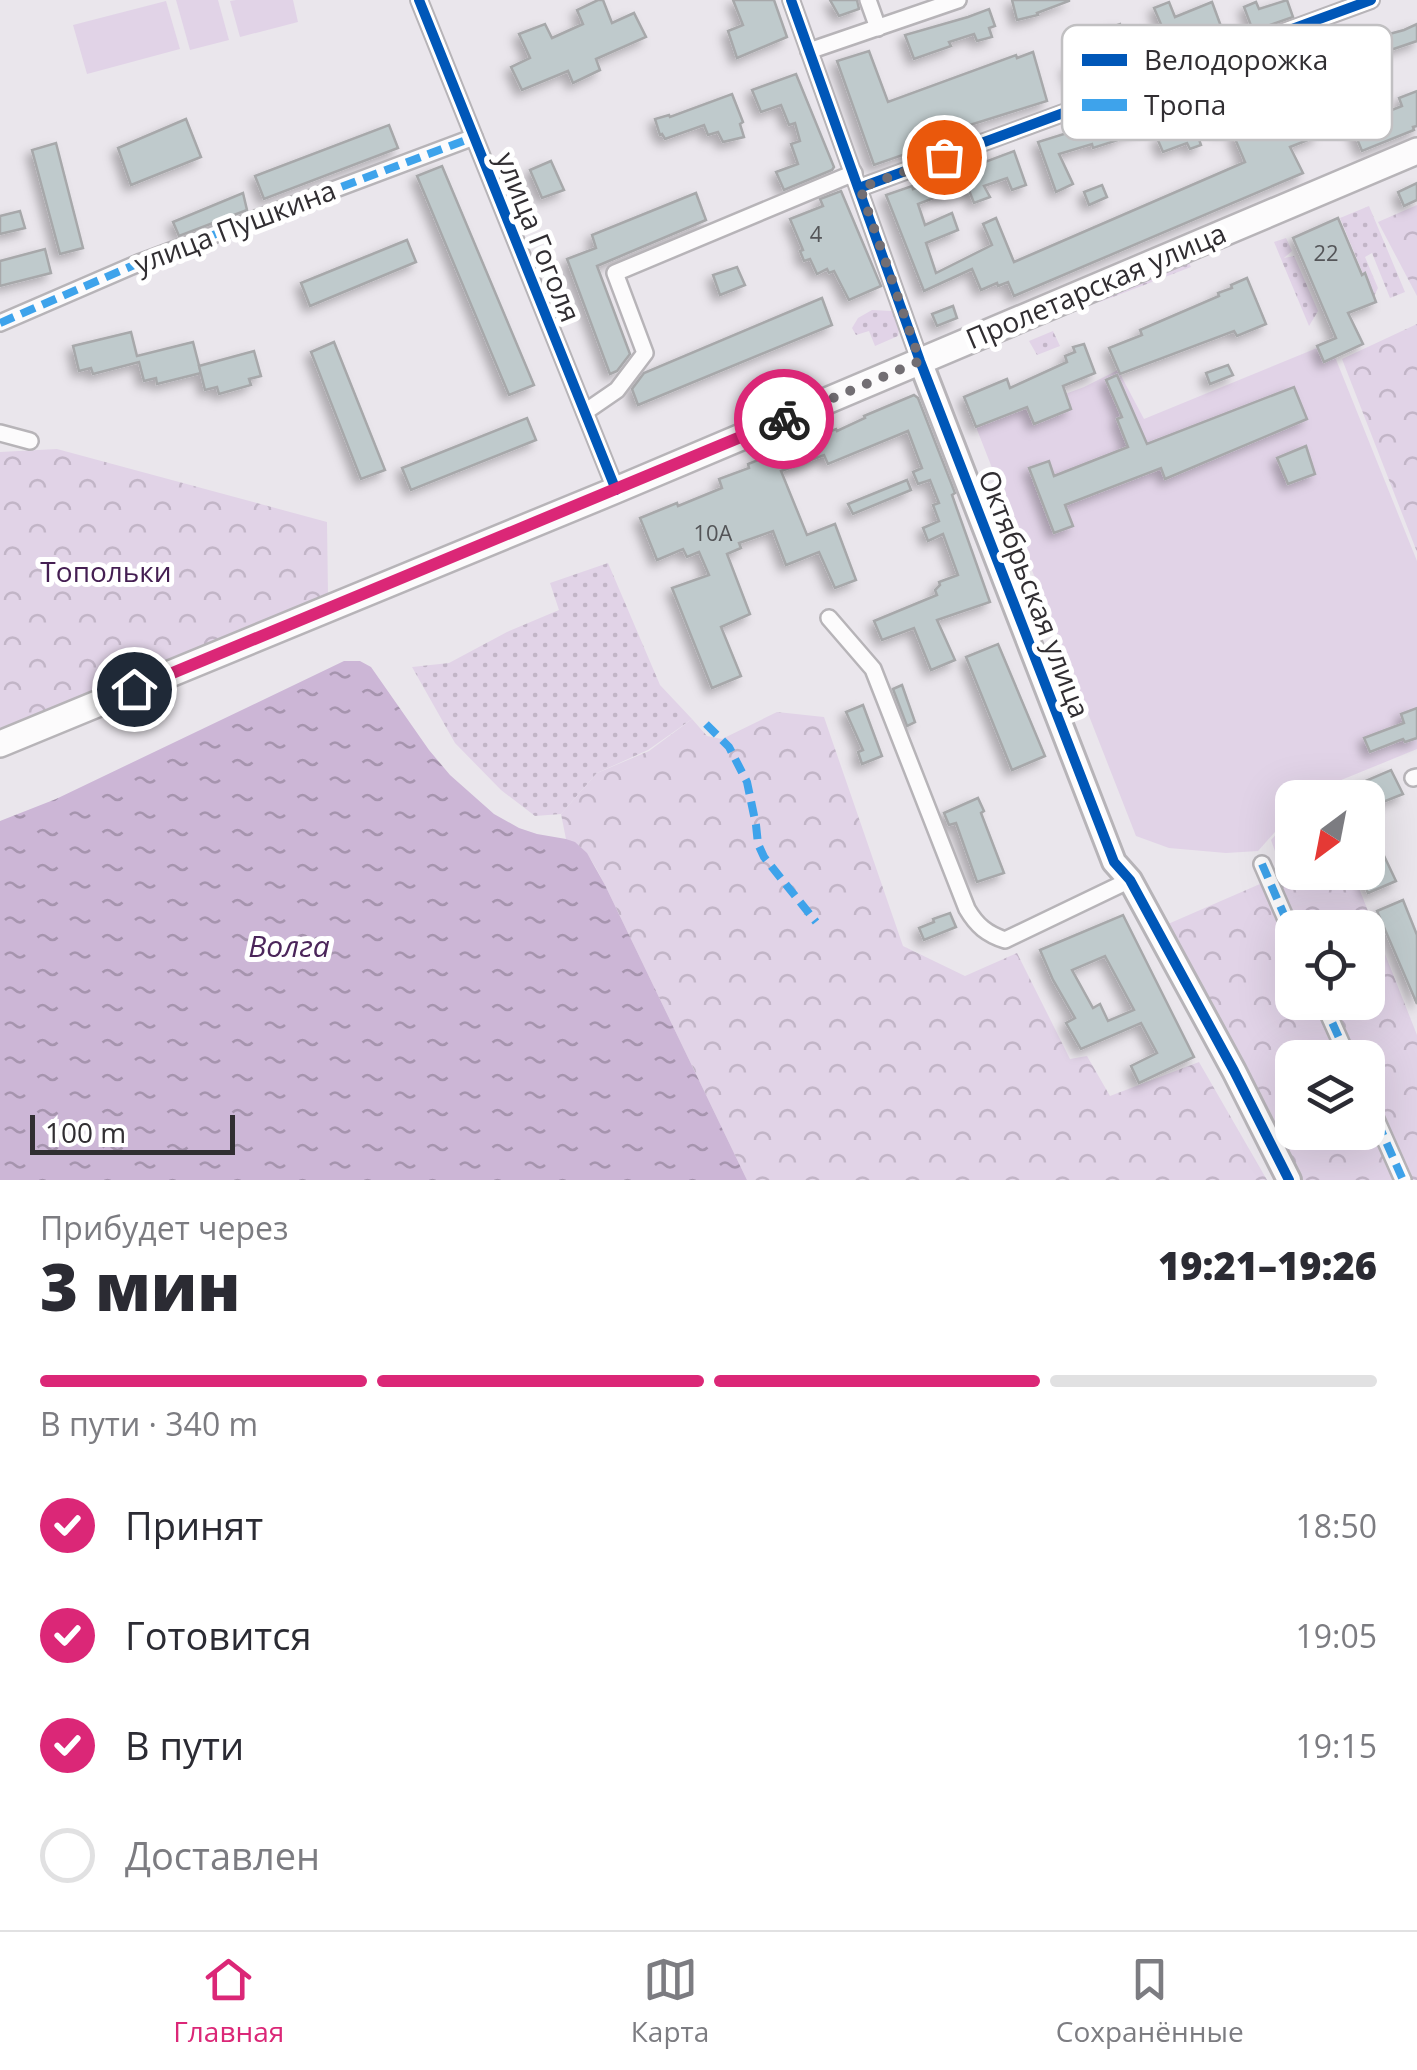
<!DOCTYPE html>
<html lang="ru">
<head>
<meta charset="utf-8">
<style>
  :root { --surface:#fff; --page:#f7f7f7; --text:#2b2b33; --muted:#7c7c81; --line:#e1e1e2; --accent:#db2777 }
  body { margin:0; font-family:"Open Sans",sans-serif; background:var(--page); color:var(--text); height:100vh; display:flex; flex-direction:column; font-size:38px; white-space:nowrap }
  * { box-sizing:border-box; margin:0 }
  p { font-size:32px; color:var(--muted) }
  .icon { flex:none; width:55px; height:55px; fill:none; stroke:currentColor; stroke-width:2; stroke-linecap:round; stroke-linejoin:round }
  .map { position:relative; height:1180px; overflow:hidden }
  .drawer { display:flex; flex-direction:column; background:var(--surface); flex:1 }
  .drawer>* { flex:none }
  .needle { width:65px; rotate:212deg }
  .fabs { position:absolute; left:1275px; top:780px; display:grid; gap:20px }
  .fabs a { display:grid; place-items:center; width:110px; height:110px; border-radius:20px; background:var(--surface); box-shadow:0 10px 40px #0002; font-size:50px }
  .scale { position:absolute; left:30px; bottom:25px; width:205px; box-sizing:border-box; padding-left:10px; border:5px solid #312e32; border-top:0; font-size:28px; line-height:35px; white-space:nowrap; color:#312e32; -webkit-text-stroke:8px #fff; paint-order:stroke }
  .pin { position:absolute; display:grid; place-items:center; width:85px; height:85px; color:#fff; margin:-42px; border:5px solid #fff; border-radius:50%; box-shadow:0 2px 10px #0007 }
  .courier { position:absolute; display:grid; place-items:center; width:100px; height:100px; margin:-50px; border:8px solid #db2777; border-radius:50%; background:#fff; color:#222; box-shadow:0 2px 12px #0007 }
  .summary em { font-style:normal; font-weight:800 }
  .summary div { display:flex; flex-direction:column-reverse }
  .summary { display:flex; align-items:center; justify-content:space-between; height:170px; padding:0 40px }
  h1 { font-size:65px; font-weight:800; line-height:75px }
  .bar { display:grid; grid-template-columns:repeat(4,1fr); gap:15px 10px; align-content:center; height:120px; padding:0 40px }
  .bar i { height:12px; border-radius:8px; background:var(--line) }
  .bar .current { background:var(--accent) }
  .bar p { grid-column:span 4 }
  ol { padding:0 40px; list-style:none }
  li { display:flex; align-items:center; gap:30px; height:110px }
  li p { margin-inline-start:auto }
  li .icon { padding:10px; border-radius:50%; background:var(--accent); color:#fff; stroke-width:4 }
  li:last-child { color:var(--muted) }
  li i { width:55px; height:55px; border:5px solid var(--line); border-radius:50% }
  .tabs { display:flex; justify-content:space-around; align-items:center; height:140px; border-top:2px solid var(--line); background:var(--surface); font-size:28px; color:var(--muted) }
  .tabs a { display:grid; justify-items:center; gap:5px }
  .tabs .current { color:var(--accent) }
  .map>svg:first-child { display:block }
  .grass { fill:url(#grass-dots) }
  .park { fill:url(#park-crowns); fill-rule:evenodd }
  .pitch { fill:#e1d3e7 }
  .water { fill:url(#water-ripples) }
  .building { fill:#bfcacc; stroke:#a7a8aa; stroke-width:2.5; fill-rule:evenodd; filter:url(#shadow) }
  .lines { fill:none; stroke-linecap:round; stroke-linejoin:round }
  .street-casing { stroke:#b7b4b8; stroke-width:20 }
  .secondary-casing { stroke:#b7b4b8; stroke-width:28 }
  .primary-casing { stroke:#b7b4b8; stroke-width:30 }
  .street { stroke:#fcfbfc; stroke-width:15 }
  .secondary { stroke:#fcfbfc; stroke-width:22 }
  .primary { stroke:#fcfbfc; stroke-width:25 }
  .quiet { stroke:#3ea3eb; stroke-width:8; stroke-dasharray:15 8; stroke-linecap:butt }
  .cycleway-casing { stroke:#fff; stroke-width:16 }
  .cycleway { stroke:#0057b8; stroke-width:10 }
  .done { stroke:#726e73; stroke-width:10; stroke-dasharray:0 18 }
  .route { stroke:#db2777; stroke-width:12 }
  .labels { text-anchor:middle; stroke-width:10; stroke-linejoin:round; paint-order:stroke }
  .number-label { font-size:22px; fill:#545558 }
  .street-label { font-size:28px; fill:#312e32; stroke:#fff }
  .park-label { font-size:28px; fill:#441e52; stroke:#fff }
  .water-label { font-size:30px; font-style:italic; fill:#4b255a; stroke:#fff }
  .key { fill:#fff; stroke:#c1c0c2; stroke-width:2.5 }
  .key-label { font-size:28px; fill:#312e32 }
</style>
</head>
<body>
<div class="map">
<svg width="1417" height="1180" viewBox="0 0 1417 1180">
  <defs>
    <pattern id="grass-dots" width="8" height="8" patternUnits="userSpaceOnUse" patternTransform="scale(2.5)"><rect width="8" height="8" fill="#e1d3e7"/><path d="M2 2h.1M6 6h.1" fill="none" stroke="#c2b5c7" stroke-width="1.8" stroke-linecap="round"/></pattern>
    <pattern id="park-crowns" width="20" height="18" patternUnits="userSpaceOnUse" patternTransform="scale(2.5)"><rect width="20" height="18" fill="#e1d3e7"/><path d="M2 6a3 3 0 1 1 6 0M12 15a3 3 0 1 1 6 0" fill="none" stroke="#c2b5c7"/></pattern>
    <pattern id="water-ripples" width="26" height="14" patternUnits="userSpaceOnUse" patternTransform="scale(2.5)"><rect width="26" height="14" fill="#ccb6d6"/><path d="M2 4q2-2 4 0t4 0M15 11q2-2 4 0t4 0" fill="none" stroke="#a694ae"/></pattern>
    <filter id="shadow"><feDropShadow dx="-5.5" dy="5.5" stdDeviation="5" flood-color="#0004"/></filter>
  </defs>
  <rect width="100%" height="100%" fill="#eae6ec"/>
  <g class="grass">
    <polygon points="1369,206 1405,292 1390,298 1372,253 1365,257 1378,288 1373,298 1340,218"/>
    <polygon points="1286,238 1292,251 1284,258 1294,256 1318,311 1309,326 1274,242"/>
    <polygon points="1187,259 1191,267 1100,302 1095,296"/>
    <polygon points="872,310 892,311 899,330 898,336 875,346 869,331 856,335 852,328 858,318"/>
    <polygon points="1053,331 1060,346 1037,355 1029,341"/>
    <polygon points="608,563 660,685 692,719 648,750 597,773 561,814 535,816 501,790 455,743 412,667 449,663 507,632 559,610 550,583"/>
  </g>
  <g class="park">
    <polygon points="1417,205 1417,296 1378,222"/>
    <polygon points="1417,324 1417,552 1342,359"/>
    <polygon points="57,449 327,522 328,594 0,734 0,452"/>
    <path d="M777 712 824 717 903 946 965 976 1017 953 1070 1059 1087 1056 1110 1096 1199 1062 1267 1180H747L605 885C595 866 587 847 566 839L561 814 597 773 649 751 692 719 707 736 722 739Z"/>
    <path d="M1292 817V872L1353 873 1417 1035V1180H1303L1168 924 1283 874 1271 840ZM1292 928H1368V1002H1292ZM1292 1058H1368V1132H1292Z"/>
  </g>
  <g class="pitch">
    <polygon points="176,0 218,0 229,40 190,50"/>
    <polygon points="236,0 293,0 298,22 240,37 230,1"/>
    <polygon points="166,1 180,49 87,74 73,25"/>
    <polygon points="1317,348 1324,362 1335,357 1417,561 1417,749 1312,792 1307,797 1292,798 1292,813 1258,851 1226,853 1169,848 1136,836 976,427 1084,387 1118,370 1144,419"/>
  </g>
  <polygon class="water" points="344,661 360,661 371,667 429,750 450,775 494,814 519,828 537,834 566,839 575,842 587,853 605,885 747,1180 0,1180 0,821 56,799"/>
  <g class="building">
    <polygon points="598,0 603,0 612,23 634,13 646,37 596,59 600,70 573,83 568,71 522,90 511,67 530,58 519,34 545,24 552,38 583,24 577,10"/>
    <polygon points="733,0 774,0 787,37 737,58 728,31 743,25"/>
    <polygon points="830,0 857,0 859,9 839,16"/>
    <polygon points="1012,0 1069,0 1069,1 1037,13 1038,15 1017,20"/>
    <polygon points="1287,0 1293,17 1253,31 1244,7 1256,2 1259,9"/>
    <polygon points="1169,2 1175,17 1212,2 1222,29 1162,50 1166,61 1134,74 1075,91 1066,67 1105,53 1099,31 1120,24 1127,49 1166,36 1154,8"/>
    <polygon points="989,9 995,26 989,28 992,37 977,41 974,34 949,42 951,46 914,59 905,35 968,17"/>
    <polygon points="1417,24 1417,41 1332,70 1326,51 1404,30"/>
    <polygon points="869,51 888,102 1016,55 1017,58 1033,52 1047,101 918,141 920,149 874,165 837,61"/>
    <polygon points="1329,64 1340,93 1356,86 1372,118 1402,106 1399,98 1417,91 1417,126 1413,127 1414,130 1362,151 1346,112 1333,118 1329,108 1310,116 1318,136 1290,147 1303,173 1014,296 1008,282 998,286 997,283 981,290 972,269 924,291 886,195 912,186 913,189 1014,151 1026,185 1012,190 1007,178 984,186 990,197 974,203 967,185 918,204 925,225 952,213 958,230 926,243 936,273 992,245 983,224 996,218 1014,262 1245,162 1233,134 1249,126 1252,131 1260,128 1261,133 1288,122 1279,101 1286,98 1283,92 1298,86 1300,90 1320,82 1316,70"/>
    <polygon points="796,74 834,167 832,170 784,190 776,172 798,164 791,144 800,141 795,123 789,125 781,105 761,112 752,90"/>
    <polygon points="1233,79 1239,100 1226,104 1233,126 1220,132 1216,121 1195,128 1201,145 1190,149 1187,143 1163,152 1157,138 1185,128 1175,98 1196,93 1198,100 1218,93 1215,84"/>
    <polygon points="732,94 743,122 740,124 744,137 723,142 718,132 708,135 704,125 665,139 662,134 660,135 655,119 669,115 670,117"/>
    <polygon points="1141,110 1147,127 1117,137 1118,140 1093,148 1092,144 1059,154 1073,184 1056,192 1038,142"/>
    <polygon points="186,119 201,157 131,185 118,148"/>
    <polygon points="389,125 398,148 264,199 255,176"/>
    <polygon points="56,143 83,248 60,254 32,150"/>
    <polygon points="551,161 564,190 542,198 530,170"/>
    <polygon points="442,166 534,385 509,395 417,176"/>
    <polygon points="1417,183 1417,200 1404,206 1398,192"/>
    <polygon points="1102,185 1107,197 1089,205 1084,192"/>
    <polygon points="841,191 881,286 849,300 834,271 829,273 827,269 817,274 810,259 804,261 800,251 803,250 790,219 823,206 820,199"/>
    <polygon points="243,193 247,210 179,236 173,222"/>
    <polygon points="696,193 706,220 597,266 630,354 617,371 610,374 567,259 596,248 592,235"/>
    <polygon points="20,211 25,228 0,234 0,216"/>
    <polygon points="1338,218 1362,275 1365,273 1376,302 1348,313 1363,344 1324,362 1317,346 1336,338 1293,238"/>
    <polygon points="407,240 416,262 310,306 301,283"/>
    <polygon points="45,249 51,273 0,286 0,261"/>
    <polygon points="737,267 745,285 720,295 713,275"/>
    <polygon points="1247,278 1266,324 1237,336 1234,331 1120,374 1109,348 1142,335 1140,330 1219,296 1218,293 1232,288 1231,285"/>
    <polygon points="822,298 832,325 638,405 632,389 644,373"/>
    <polygon points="953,306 957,318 937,326 932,314"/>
    <polygon points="131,332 137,356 193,342 201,373 157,384 156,378 144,381 139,362 93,374 91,368 79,371 73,346"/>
    <polygon points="334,342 385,470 361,479 311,352"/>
    <polygon points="1084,344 1095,373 1063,386 1071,409 1034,424 1027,407 976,427 964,397 1007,379 1010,388 1067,362 1065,356 1075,352 1073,347"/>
    <polygon points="254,351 261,376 249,379 251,385 219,394 217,387 205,390 199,366"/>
    <polygon points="1228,365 1233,375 1210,384 1206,373"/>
    <polygon points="1117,375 1147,444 1294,387 1307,419 1165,479 1161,468 1065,505 1073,526 1054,533 1029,468 1049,461 1054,476 1128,447 1117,419 1122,417 1106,380"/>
    <polygon points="914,395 918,398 955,493 952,495 990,602 937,620 955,660 931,670 914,628 882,640 874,621 937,595 935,590 940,585 939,582 958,575 943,534 928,541 923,528 939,521 933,505 939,503 930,480 918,484 913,472 922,468 908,431 828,464 824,455 781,471 807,535 835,524 856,580 835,588 819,552 786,565 773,531 739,543 741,548 727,554 750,614 721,627 741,676 712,688 672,588 709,575 699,552 687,557 683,549 657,560 640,518 677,503 678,506 722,488 719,479 749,468 748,464 836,429 837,431 865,418 864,416"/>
    <polygon points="527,418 536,440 411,490 402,468"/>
    <polygon points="1306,446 1315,474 1288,484 1277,458"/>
    <polygon points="907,480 911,490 853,514 848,504"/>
    <polygon points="998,644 1045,756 1012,770 966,657"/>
    <polygon points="902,685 915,722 907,726 893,689"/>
    <polygon points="863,705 882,756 862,764 858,752 863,750 846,712"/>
    <polygon points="1417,708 1417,738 1405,742 1403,739 1370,752 1364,738 1404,723 1401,714"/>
    <polygon points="1391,770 1403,794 1368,808 1368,798 1326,798"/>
    <polygon points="978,798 984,811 981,813 1004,873 977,882 956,823 949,825 944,813"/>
    <polygon points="1368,822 1396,881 1368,893 1359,872 1368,872"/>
    <polygon points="1403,900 1417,935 1417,1004 1377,911"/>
    <polygon points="950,913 956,927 924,940 919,928 934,922 933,919"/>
    <path d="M1123 915 1194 1057 1139 1083 1131 1066 1157 1053 1141 1023 1081 1049 1066 1023 1075 1018 1053 980 1040 950ZM1105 956 1134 1010 1108 1021 1100 1004 1093 1008 1072 970Z"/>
  </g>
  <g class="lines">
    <g class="street-casing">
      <g id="street">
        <polyline points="419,0 616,490"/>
        <polyline points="791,0 920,361"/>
        <polyline points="868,0 878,28"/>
        <polyline points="809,51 958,0"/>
        <polyline points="859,188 1371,0"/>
        <polyline points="0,323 141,262 474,137"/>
        <polyline points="585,412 617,390 645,353 615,273 854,173"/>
        <polyline points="0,433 30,441"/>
        <path d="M829 618 873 669 967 909C977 926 987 934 1005 940L1130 880"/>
        <polyline points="1413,778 1417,777"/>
        <polyline points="1262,864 1292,933"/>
        <polyline points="1323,1002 1348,1058"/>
        <polyline points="1368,1101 1403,1180"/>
      </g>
    </g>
    <g class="secondary-casing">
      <polyline id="secondary" points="920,361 1114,862 1130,880 1234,1071 1289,1180"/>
    </g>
    <g class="primary-casing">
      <polyline id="primary" points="0,744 616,490 1417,151"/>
    </g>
    <use href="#street" class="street"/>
    <use href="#secondary" class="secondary"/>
    <use href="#primary" class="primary"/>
    <g class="quiet">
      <polyline points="0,323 141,262 474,137"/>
      <polyline points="706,724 729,747 747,782 756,825 758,844 764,857 816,922"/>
      <polyline points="1262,864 1292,933"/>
      <polyline points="1323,1002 1348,1058"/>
      <polyline points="1368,1101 1403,1180"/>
    </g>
    <g class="cycleway-casing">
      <g id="cycleway">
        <polyline points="419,0 616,490"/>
        <polyline points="791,0 920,361 1114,862 1130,880 1234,1071 1289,1180"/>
        <polyline points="859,188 1371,0"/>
      </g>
    </g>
    <use href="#cycleway" class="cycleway"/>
  </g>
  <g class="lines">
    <polyline class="done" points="784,419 920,361 860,188 944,157"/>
    <polyline class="route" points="134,689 784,419"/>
  </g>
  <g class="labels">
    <g class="number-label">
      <text x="816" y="242">4</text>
      <text x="1326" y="261">22</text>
      <text x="713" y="541">10А</text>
    </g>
    <g class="street-label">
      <text transform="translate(235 227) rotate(-21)" y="10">улица Пушкина</text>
      <text transform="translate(538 237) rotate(68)" y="10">улица Гоголя</text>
      <text transform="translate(1096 286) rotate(-23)" y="10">Пролетарская улица</text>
      <text transform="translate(1034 594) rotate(69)" y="10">Октябрьская улица</text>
    </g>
    <g class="park-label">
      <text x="106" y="582">Топольки</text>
    </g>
    <g class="water-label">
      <text x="289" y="957">Волга</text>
    </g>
  </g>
  <rect x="1062" y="25" width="330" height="115" rx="15" class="key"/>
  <rect x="1082" y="54" width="45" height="12" fill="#0057b8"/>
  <rect x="1082" y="99" width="45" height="12" fill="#3ea3eb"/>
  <g class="key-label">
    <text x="1144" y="70">Велодорожка</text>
    <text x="1144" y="115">Тропа</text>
  </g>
</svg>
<div class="fabs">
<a><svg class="needle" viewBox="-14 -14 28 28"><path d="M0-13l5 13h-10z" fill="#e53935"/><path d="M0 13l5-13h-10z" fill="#7c7c81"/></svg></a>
<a><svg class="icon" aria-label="locate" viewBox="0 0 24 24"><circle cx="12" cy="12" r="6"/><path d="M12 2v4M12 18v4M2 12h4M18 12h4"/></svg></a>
<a><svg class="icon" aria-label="layers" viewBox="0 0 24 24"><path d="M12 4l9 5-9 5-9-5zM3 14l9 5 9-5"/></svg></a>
</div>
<div class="scale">100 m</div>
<div class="pin" style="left:944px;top:157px;background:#ea580c"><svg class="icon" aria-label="bag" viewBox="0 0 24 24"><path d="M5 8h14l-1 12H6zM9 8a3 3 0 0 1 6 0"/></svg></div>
<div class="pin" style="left:134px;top:689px;background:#1f2937"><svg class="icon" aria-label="home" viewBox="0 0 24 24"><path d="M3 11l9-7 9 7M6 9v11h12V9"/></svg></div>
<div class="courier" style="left:784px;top:419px"><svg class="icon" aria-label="bike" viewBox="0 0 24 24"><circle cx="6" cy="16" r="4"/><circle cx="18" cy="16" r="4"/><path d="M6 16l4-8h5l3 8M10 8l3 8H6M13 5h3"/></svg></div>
</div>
<section class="drawer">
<div class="summary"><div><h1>3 мин</h1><p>Прибудет через</p></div><em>19:21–19:26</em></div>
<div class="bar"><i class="current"></i><i class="current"></i><i class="current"></i><i></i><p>В пути · 340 m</p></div>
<ol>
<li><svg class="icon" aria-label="check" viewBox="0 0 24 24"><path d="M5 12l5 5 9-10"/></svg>Принят<p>18:50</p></li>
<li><svg class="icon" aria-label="check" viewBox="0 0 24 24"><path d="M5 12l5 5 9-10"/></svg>Готовится<p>19:05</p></li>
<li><svg class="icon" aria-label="check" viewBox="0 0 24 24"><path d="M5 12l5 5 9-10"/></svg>В пути<p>19:15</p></li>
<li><i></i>Доставлен</li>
</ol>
</section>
<nav class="tabs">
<a class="current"><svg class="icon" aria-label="home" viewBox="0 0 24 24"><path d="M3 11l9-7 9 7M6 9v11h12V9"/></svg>Главная</a>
<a><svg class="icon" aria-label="map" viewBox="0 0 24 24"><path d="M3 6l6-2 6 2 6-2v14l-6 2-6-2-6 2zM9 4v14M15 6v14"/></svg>Карта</a>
<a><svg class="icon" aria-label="saved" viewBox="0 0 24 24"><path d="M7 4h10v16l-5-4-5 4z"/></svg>Сохранённые</a>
</nav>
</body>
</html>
